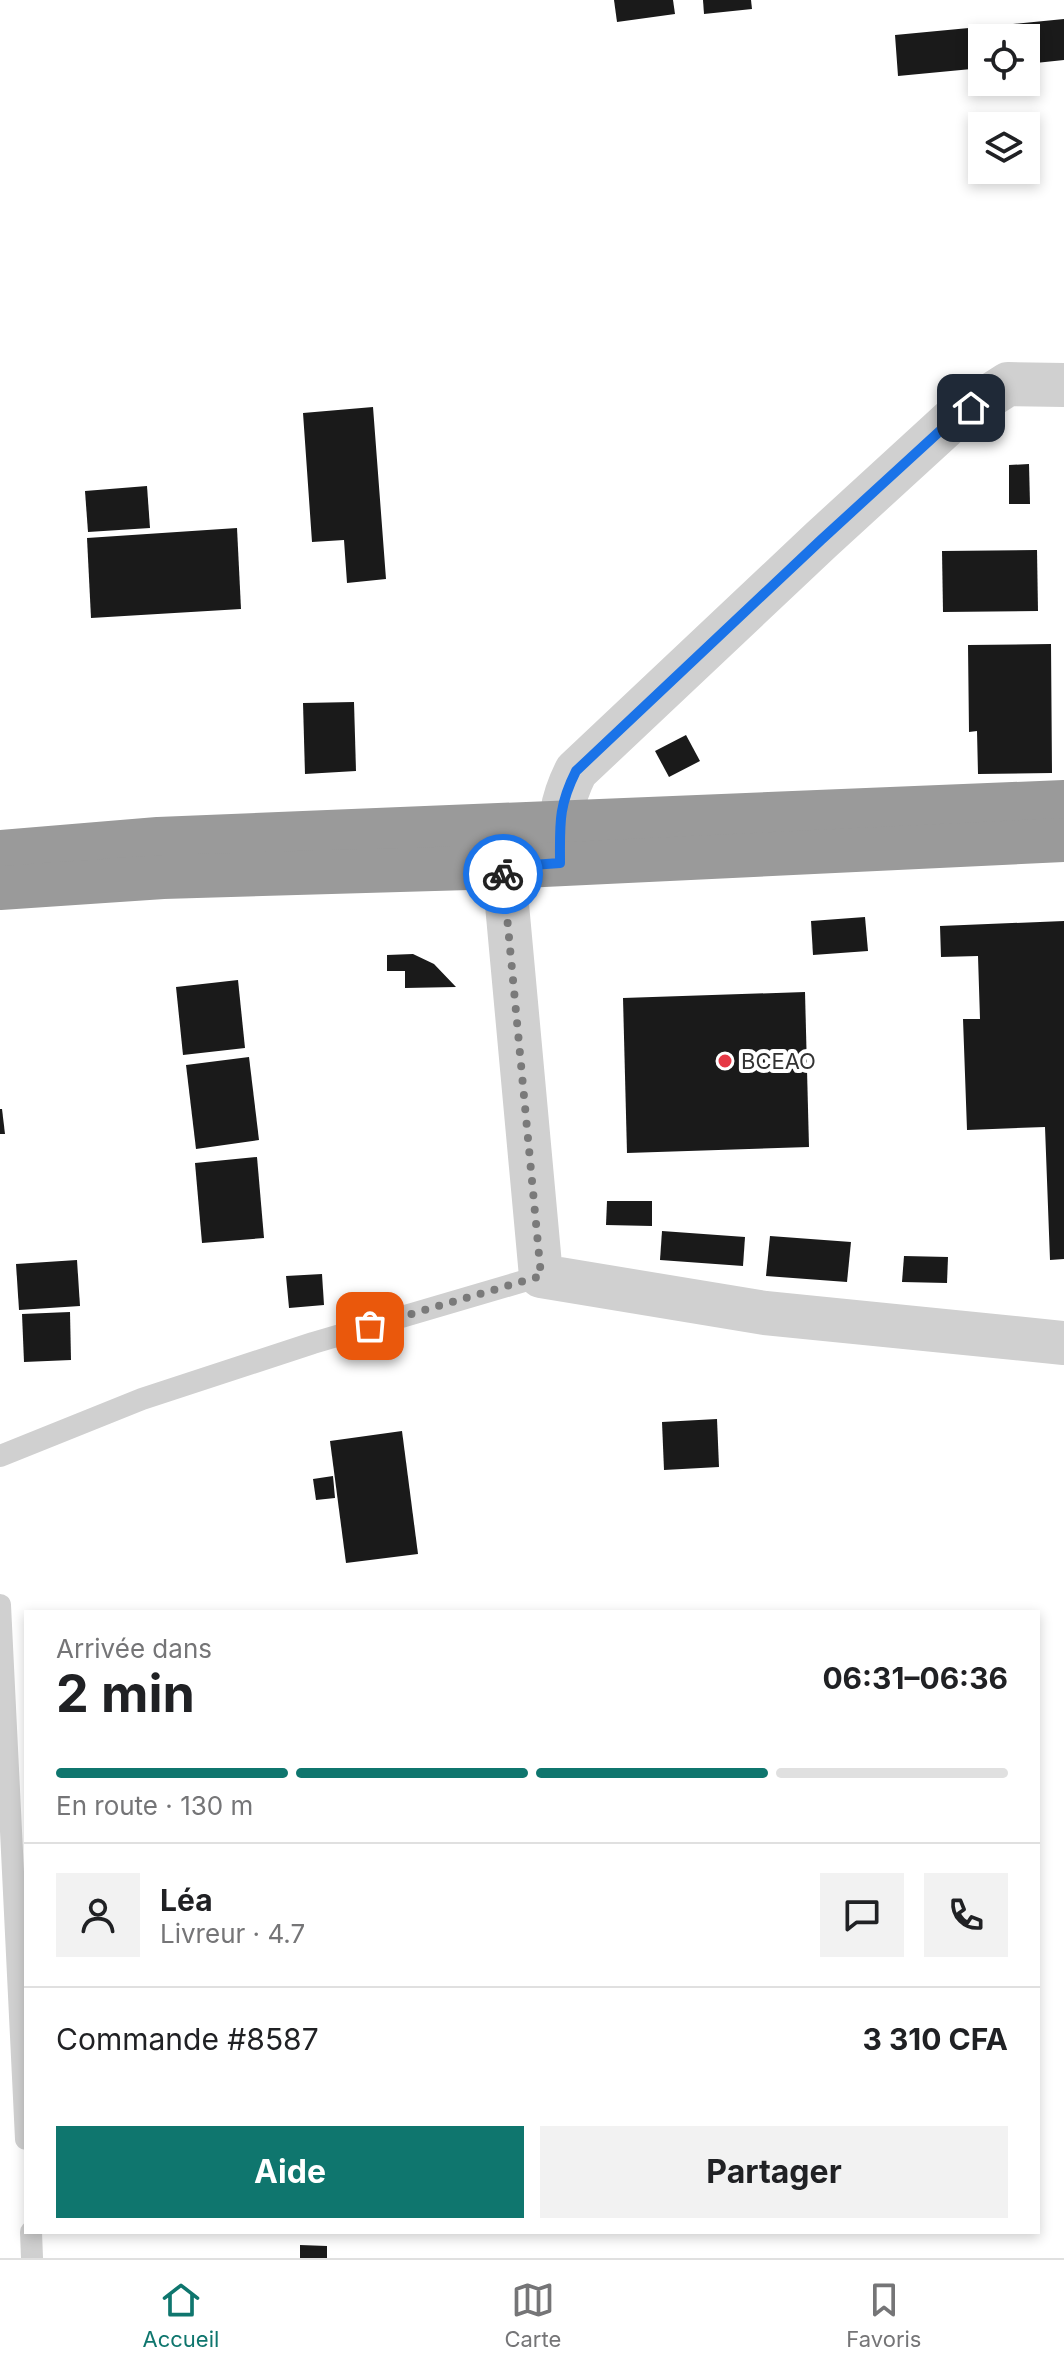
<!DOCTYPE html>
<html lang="fr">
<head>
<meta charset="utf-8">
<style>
  :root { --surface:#fff; --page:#f2f2f2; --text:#202124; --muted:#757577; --line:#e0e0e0; --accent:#0f766e }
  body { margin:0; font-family:Inter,sans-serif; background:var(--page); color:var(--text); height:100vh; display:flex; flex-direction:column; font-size:30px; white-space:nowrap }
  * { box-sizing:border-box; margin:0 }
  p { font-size:26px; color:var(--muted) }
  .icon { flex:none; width:44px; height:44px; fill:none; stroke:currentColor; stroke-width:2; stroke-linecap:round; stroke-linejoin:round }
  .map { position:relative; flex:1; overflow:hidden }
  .side { position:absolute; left:24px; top:1610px; width:1016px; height:624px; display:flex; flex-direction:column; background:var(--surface); border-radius:0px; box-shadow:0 4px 12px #0003 }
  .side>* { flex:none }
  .controls { position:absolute; left:968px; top:24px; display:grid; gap:16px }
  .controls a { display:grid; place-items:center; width:72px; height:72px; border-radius:0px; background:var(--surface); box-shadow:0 4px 12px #0003; font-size:40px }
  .pin { position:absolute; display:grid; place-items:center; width:68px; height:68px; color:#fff; margin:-34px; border-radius:16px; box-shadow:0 4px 12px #0006 }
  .courier { position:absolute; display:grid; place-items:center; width:80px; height:80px; margin:-40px; border:6px solid #1a73e8; border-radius:50%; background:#fff; color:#222; box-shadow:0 2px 10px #0007 }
  .overview em { font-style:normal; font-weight:700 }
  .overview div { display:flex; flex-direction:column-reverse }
  .overview { display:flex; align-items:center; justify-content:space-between; height:136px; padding:0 32px }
  h1 { font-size:52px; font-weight:700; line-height:60px }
  .bar { display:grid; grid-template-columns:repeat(4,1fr); gap:12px 8px; align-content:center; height:96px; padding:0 32px }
  .bar i { height:10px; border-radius:6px; background:var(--line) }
  .bar .selected { background:var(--accent) }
  .bar p { grid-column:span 4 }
  .line { display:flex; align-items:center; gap:20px; padding:0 32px; border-top:2px solid var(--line) }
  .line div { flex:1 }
  .round { display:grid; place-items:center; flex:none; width:84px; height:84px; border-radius:0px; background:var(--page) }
  .button { display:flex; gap:16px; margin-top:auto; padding:16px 32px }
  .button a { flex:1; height:92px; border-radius:0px; background:var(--accent); color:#fff; font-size:32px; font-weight:700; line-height:92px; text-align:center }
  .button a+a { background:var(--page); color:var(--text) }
  .tab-bar { display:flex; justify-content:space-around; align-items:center; height:112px; border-top:2px solid var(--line); background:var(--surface); font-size:22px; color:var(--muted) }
  .tab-bar a { display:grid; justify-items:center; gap:4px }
  .tab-bar .selected { color:var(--accent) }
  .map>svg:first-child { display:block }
  .building { fill:#1a1a1a }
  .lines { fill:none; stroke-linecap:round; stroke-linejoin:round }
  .lane { stroke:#d0d0d0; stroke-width:22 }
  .street { stroke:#d0d0d0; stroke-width:44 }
  .highway { stroke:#9a9a9a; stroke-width:44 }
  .done { stroke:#7a7a7a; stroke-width:8; stroke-dasharray:0 14.4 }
  .route { stroke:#1a73e8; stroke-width:10 }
  .poi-dot { fill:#e63946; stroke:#fff; stroke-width:3 }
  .labels { text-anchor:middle; stroke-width:8; stroke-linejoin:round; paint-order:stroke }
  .poi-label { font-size:22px; fill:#333; stroke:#fff; text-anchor:start }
</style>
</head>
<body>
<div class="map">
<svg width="1064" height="2258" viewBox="0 0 1064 2258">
  <rect width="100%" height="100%" fill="#fff"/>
  <g class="building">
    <polygon points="614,0 673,0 675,14 617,22"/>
    <polygon points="703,0 751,0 752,9 704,14"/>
    <polygon points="1064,19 1064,60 1026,64 1026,38 1014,38 1013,24"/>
    <polygon points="1011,24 1012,38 982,38 982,68 898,76 895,35"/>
    <polygon points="373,407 386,579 347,583 344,540 312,542 303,413"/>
    <polygon points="1029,464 1030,504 1009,504 1009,465"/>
    <polygon points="147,486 150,528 88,532 85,491"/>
    <polygon points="237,528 241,609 91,618 87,538"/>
    <polygon points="1037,550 1038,611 943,612 942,551"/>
    <polygon points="1051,644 1052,773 978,774 977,731 969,732 968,645"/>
    <polygon points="354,702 356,771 305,774 303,703"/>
    <polygon points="686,735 700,761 669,777 655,751"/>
    <polygon points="865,917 868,951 813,955 811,921"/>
    <polygon points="1064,921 1064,1259 1050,1260 1045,1127 967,1130 963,1019 980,1019 978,956 941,957 940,926"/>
    <polygon points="413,954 434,964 456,987 405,988 405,971 387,971 387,955"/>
    <polygon points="238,980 245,1048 183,1055 176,987"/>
    <polygon points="805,992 809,1147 627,1153 623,998"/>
    <polygon points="249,1057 259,1140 196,1149 186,1065"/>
    <polygon points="0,1109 2,1109 5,1134 0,1134"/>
    <polygon points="257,1157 264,1238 202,1243 195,1163"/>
    <polygon points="607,1201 652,1201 652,1226 606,1225"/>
    <polygon points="662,1231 745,1237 743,1266 660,1260"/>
    <polygon points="770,1236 851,1242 847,1282 766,1276"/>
    <polygon points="904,1256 948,1257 947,1283 902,1282"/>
    <polygon points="77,1260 80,1306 19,1310 16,1264"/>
    <polygon points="322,1274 324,1305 289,1308 286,1276"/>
    <polygon points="70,1312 71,1360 24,1362 22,1314"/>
    <polygon points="717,1419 719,1467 664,1470 662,1422"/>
    <polygon points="402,1431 418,1554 346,1563 330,1441"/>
    <polygon points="333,1476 335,1498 316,1500 313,1479"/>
    <polygon points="300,2245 327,2246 327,2258 300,2258"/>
  </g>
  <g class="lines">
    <g class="lane">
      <polyline points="0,1456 142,1399 313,1343 541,1276"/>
      <polyline points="0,1605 26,2139"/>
      <polyline points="31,2232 32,2258"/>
    </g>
    <g class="street">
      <polyline points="500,828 541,1276 765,1313 1064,1343"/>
      <path d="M560 861C560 824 559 805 576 771L821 540 952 420 1008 384 1064 385"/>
    </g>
    <g class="highway">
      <polyline points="0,852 158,839 1064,802"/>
      <polyline points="0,888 163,877 503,867 1064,840"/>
    </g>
  </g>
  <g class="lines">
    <polyline class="done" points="370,1326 541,1276 503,874"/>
    <path class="route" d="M503 874V867L560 863C560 824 558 807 576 771L821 540 952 420 971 408"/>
  </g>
  <circle class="poi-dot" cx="725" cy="1061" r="8"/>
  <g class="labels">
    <g class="poi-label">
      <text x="741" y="1069">BCEAO</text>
    </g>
  </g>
</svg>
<div class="controls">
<a><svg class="icon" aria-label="locate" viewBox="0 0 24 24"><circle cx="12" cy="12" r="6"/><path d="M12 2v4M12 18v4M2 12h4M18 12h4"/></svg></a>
<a><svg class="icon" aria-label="layers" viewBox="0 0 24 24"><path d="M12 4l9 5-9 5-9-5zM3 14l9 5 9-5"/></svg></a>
</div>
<div class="pin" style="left:370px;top:1326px;background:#ea580c"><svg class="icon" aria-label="bag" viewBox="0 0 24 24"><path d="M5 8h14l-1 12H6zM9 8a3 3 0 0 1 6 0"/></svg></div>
<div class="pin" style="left:971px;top:408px;background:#1f2937"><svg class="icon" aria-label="home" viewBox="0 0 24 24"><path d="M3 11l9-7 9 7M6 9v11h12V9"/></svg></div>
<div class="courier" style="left:503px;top:874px"><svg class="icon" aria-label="bike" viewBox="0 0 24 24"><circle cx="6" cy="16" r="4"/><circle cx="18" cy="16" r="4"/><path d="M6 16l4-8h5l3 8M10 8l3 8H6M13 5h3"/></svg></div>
<section class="side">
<div class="overview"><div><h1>2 min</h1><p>Arrivée dans</p></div><em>06:31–06:36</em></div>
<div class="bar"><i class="selected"></i><i class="selected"></i><i class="selected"></i><i></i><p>En route · 130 m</p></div>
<div class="line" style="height:144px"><a class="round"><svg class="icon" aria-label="person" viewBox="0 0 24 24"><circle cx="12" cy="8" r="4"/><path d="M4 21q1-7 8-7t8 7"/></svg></a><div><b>Léa</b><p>Livreur · 4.7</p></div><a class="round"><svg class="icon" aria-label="chat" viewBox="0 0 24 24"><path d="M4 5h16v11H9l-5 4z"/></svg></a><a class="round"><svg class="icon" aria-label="phone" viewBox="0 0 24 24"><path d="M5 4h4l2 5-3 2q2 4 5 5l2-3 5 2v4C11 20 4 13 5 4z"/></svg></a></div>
<div class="line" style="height:104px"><div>Commande #8587</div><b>3 310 CFA</b></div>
<div class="button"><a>Aide</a><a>Partager</a></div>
</section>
</div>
<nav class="tab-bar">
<a class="selected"><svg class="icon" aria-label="home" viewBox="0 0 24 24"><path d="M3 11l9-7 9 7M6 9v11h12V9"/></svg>Accueil</a>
<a><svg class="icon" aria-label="map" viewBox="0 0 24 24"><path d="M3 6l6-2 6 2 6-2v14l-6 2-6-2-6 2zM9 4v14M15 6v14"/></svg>Carte</a>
<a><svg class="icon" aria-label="saved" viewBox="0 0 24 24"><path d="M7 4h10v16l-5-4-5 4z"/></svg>Favoris</a>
</nav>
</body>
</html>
